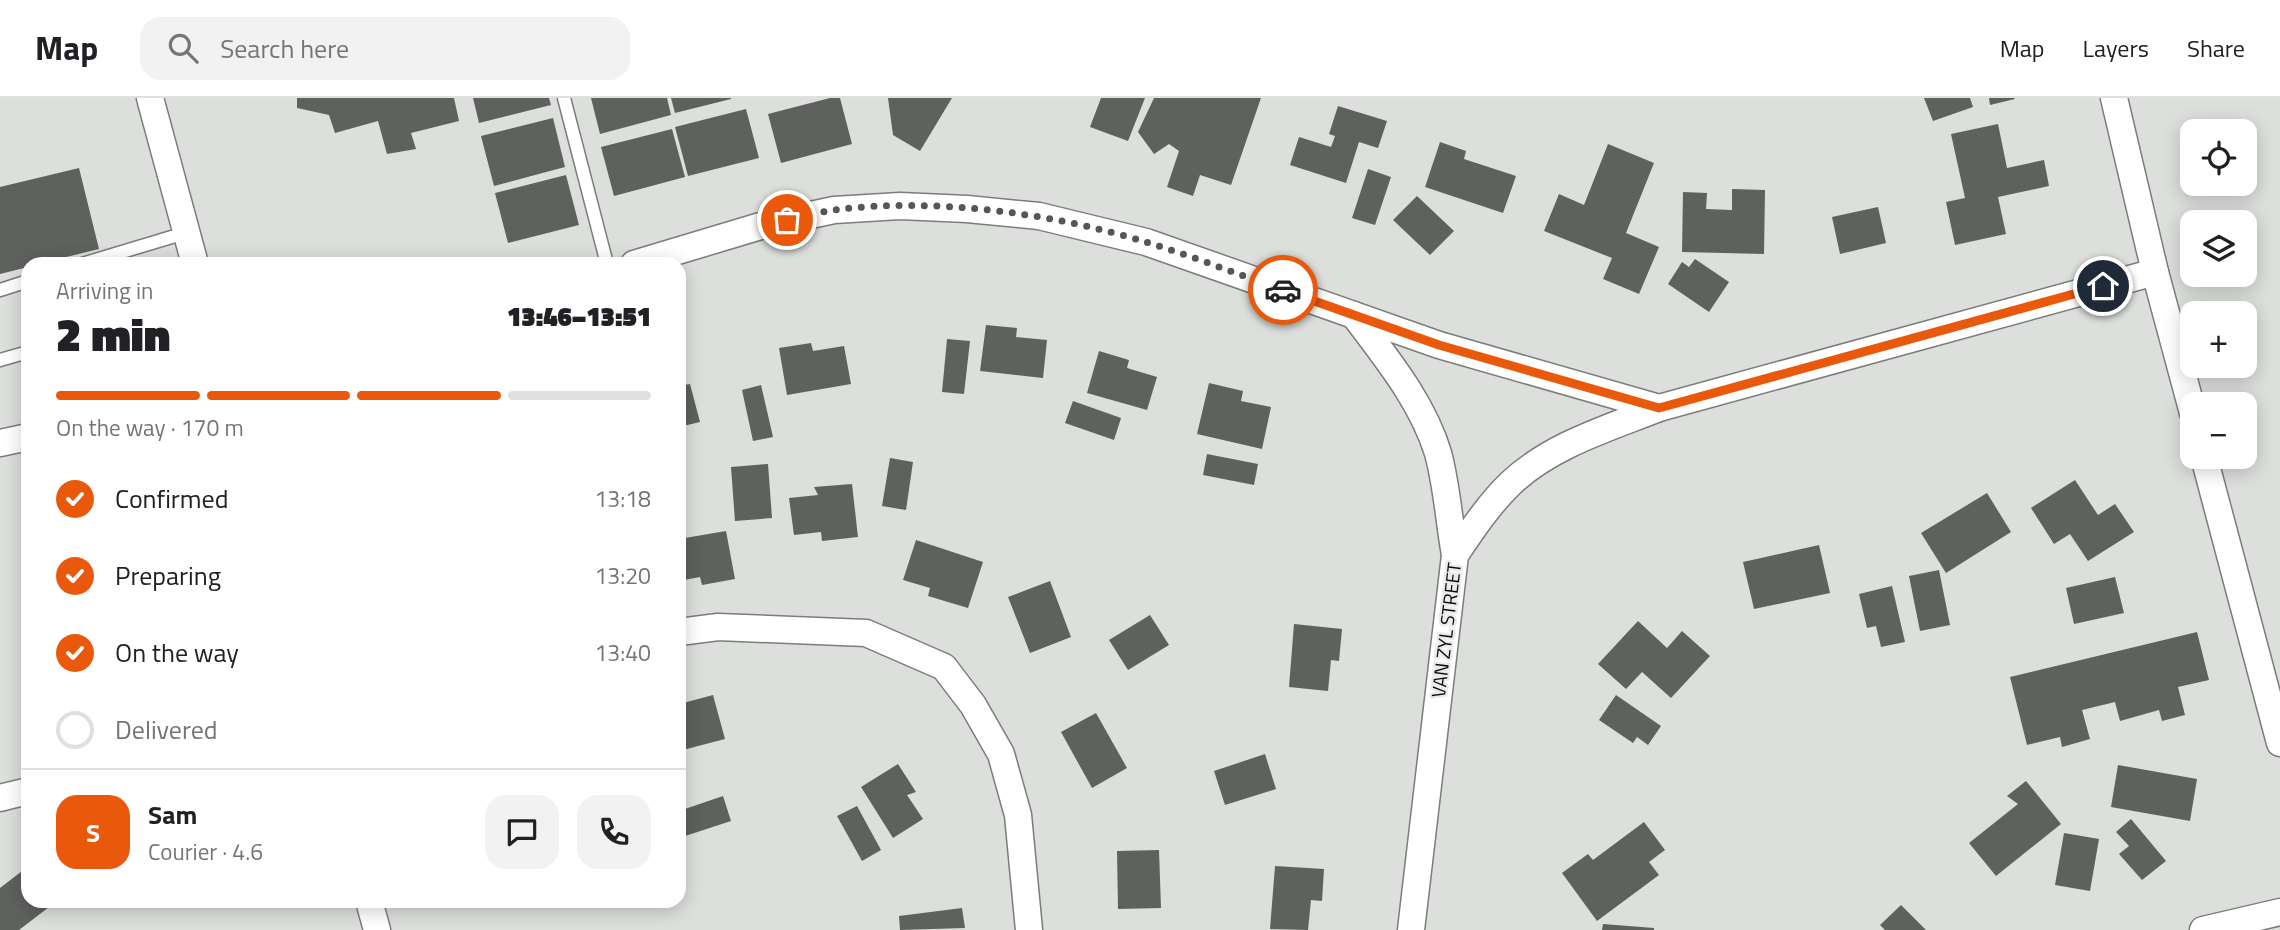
<!DOCTYPE html>
<html lang="en">
<head>
<meta charset="utf-8">
<style>
  :root { --surface:#fff; --page:#f2f2f2; --text:#202124; --muted:#757577; --line:#e0e0e0; --accent:#ea580c }
  body { margin:0; font-family:"Titillium Web",sans-serif; background:var(--page); color:var(--text); height:100vh; display:flex; flex-direction:column; font-size:26px; white-space:nowrap }
  * { box-sizing:border-box; margin:0 }
  p { font-size:23px; color:var(--muted) }
  .icon { flex:none; width:38px; height:38px; fill:none; stroke:currentColor; stroke-width:2; stroke-linecap:round; stroke-linejoin:round }
  .map { position:relative; flex:1; overflow:hidden }
  .drawer { position:absolute; left:21px; top:159px; width:665px; height:651px; display:flex; flex-direction:column; background:var(--surface); border-radius:21px; box-shadow:0 4px 18px #0003 }
  .drawer>* { flex:none }
  .buttons { position:absolute; left:2180px; top:21px; display:grid; gap:14px }
  .buttons a { display:grid; place-items:center; width:77px; height:77px; border-radius:14px; background:var(--surface); box-shadow:0 4px 18px #0003; font-size:35px }
  .pin { position:absolute; display:grid; place-items:center; width:60px; height:60px; color:#fff; margin:-30px; border:4px solid #fff; border-radius:50%; box-shadow:0 2px 7px #0007 }
  .courier { position:absolute; display:grid; place-items:center; width:70px; height:70px; margin:-35px; border:5px solid #ea580c; border-radius:50%; background:#fff; color:#222; box-shadow:0 2px 9px #0007 }
  .head em { font-style:normal; font-weight:800 }
  .head div { display:flex; flex-direction:column-reverse }
  .head { display:flex; align-items:center; justify-content:space-between; height:119px; padding:0 35px }
  h1 { font-size:46px; font-weight:800; line-height:52px }
  .bar { display:grid; grid-template-columns:repeat(4,1fr); gap:10px 7px; align-content:center; height:84px; padding:0 35px }
  .bar i { height:9px; border-radius:5px; background:var(--line) }
  .bar .on { background:var(--accent) }
  .bar p { grid-column:span 4 }
  .line { display:flex; align-items:center; gap:18px; padding:0 35px; border-top:2px solid var(--line) }
  .line div { flex:1 }
  .round { display:grid; place-items:center; flex:none; width:74px; height:74px; border-radius:21px; background:var(--page) }
  ol { padding:0 35px; list-style:none }
  li { display:flex; align-items:center; gap:21px; height:77px }
  li p { margin-inline-start:auto }
  li .icon { padding:7px; border-radius:50%; background:var(--accent); color:#fff; stroke-width:4 }
  li:last-child { color:var(--muted) }
  li i { width:38px; height:38px; border:4px solid var(--line); border-radius:50% }
  header { display:flex; align-items:center; gap:42px; box-sizing:border-box; height:98px; padding:0 35px; background:var(--surface); border-bottom:2px solid var(--line) }
  header strong { font-size:33px }
  nav { display:flex; gap:38px; margin-inline-start:auto; font-size:24px }
  .search { width:490px; height:63px; background:var(--page); display:flex; align-items:center; gap:18px; box-sizing:border-box; padding:0 24px; border-radius:21px; color:var(--muted); font-size:26px }
  .map>svg:first-child { display:block }
  .building { fill:#5f615f }
  .lines { fill:none; stroke-linecap:round; stroke-linejoin:round }
  .service-casing { stroke:#7b7d7b; stroke-width:15 }
  .minor-casing { stroke:#7b7d7b; stroke-width:29 }
  .service { stroke:#fff; stroke-width:12 }
  .minor { stroke:#fff; stroke-width:26 }
  .done { stroke:#555655; stroke-width:7; stroke-dasharray:0 12.6 }
  .route { stroke:#ea580c; stroke-width:9 }
  .labels { text-anchor:middle; stroke-width:5; stroke-linejoin:round; paint-order:stroke }
  .street-label { font-size:19px; fill:#0c0c0c; stroke:#e9ecea }
</style>
</head>
<body>
<header>
<strong>Map</strong>
<div class="search"><svg class="icon" aria-label="search" viewBox="0 0 24 24"><circle cx="10" cy="10" r="6"/><path d="M15 15l6 6"/></svg>Search here</div>
<nav><a>Map</a><a>Layers</a><a>Share</a></nav>
</header>
<div class="map">
<svg width="2280" height="832" viewBox="0 0 2280 832">
  <rect width="100%" height="100%" fill="#dcdfdc"/>
  <g class="building">
    <polygon points="297,0 454,0 459,23 411,35 416,51 387,56 378,23 335,35 329,17 297,10"/>
    <polygon points="473,0 549,0 551,7 479,25"/>
    <polygon points="591,0 667,0 671,17 600,36"/>
    <polygon points="671,0 731,0 731,1 675,15"/>
    <polygon points="830,0 840,0 852,46 781,65 768,16"/>
    <polygon points="888,0 952,0 920,53 893,37"/>
    <polygon points="1101,0 1145,0 1128,43 1090,29"/>
    <polygon points="1154,0 1261,0 1231,87 1200,77 1193,98 1167,89 1179,53 1169,46 1154,56 1138,34"/>
    <polygon points="1924,0 1970,0 1973,9 1933,23"/>
    <polygon points="1989,0 2014,0 2015,1 1990,7"/>
    <polygon points="1338,8 1387,23 1378,50 1359,44 1346,85 1290,67 1299,39 1331,49 1335,38 1329,36"/>
    <polygon points="746,11 759,60 688,78 675,29"/>
    <polygon points="553,20 565,69 494,88 481,38"/>
    <polygon points="1998,26 2007,70 2044,62 2049,88 1998,99 2006,136 1955,147 1946,104 1965,100 1951,36"/>
    <polygon points="672,31 685,79 614,98 601,49"/>
    <polygon points="1440,44 1466,53 1464,61 1516,78 1503,115 1425,89"/>
    <polygon points="1608,46 1654,65 1626,135 1659,149 1639,196 1603,181 1612,160 1544,133 1559,96 1584,107"/>
    <polygon points="79,70 99,151 38,166 28,166 28,169 0,176 0,89"/>
    <polygon points="1368,71 1391,79 1375,127 1352,120"/>
    <polygon points="566,77 579,127 508,145 495,95"/>
    <polygon points="1732,91 1765,92 1764,156 1682,154 1683,94 1707,95 1706,111 1732,112"/>
    <polygon points="1417,98 1454,133 1430,157 1393,122"/>
    <polygon points="1878,109 1886,145 1840,156 1832,119"/>
    <polygon points="1695,161 1729,184 1709,214 1668,186 1682,164 1689,169"/>
    <polygon points="986,227 1017,230 1016,239 1047,242 1043,280 980,273"/>
    <polygon points="947,241 970,243 964,296 942,294"/>
    <polygon points="811,245 813,253 844,248 851,286 787,297 779,250"/>
    <polygon points="1099,253 1129,262 1127,270 1157,279 1147,312 1087,295"/>
    <polygon points="1209,285 1243,293 1241,303 1271,309 1262,351 1197,336"/>
    <polygon points="690,286 700,324 679,329 679,288"/>
    <polygon points="761,287 773,339 753,343 742,292"/>
    <polygon points="1073,303 1121,320 1114,342 1065,325"/>
    <polygon points="1207,356 1258,366 1254,387 1203,377"/>
    <polygon points="890,360 913,364 906,412 882,408"/>
    <polygon points="768,366 772,420 735,423 731,369"/>
    <polygon points="2075,382 2098,417 2115,406 2134,434 2088,463 2070,436 2054,446 2031,410"/>
    <polygon points="852,386 858,439 822,443 821,434 794,437 789,400 818,397 814,389"/>
    <polygon points="1987,395 2011,434 1946,475 1921,435"/>
    <polygon points="726,433 735,481 702,487 700,479 679,483 679,441"/>
    <polygon points="916,442 983,464 968,510 928,498 930,490 903,482"/>
    <polygon points="1819,447 1830,495 1754,511 1743,464"/>
    <polygon points="1939,472 1950,527 1920,533 1909,478"/>
    <polygon points="2115,479 2124,515 2074,526 2066,490"/>
    <polygon points="1050,483 1071,539 1030,555 1008,499"/>
    <polygon points="1892,488 1905,544 1881,549 1876,528 1867,530 1859,496"/>
    <polygon points="1150,517 1169,547 1128,572 1109,542"/>
    <polygon points="1638,523 1667,550 1682,533 1710,558 1671,600 1642,574 1626,591 1598,566"/>
    <polygon points="1294,526 1342,531 1339,563 1331,562 1328,593 1289,589"/>
    <polygon points="2197,534 2209,582 2178,589 2185,617 2162,623 2159,612 2120,623 2115,604 2082,612 2090,641 2062,649 2060,639 2027,647 2010,579"/>
    <polygon points="713,597 725,641 679,653 679,600 681,599 683,605"/>
    <polygon points="1616,597 1661,628 1648,647 1637,639 1633,645 1599,622"/>
    <polygon points="1096,615 1127,670 1092,690 1061,634"/>
    <polygon points="1265,656 1276,691 1225,707 1214,673"/>
    <polygon points="898,666 916,694 907,697 923,721 893,740 861,689"/>
    <polygon points="2118,667 2197,681 2190,723 2111,709"/>
    <polygon points="2026,683 2061,726 1996,778 1969,745 2018,706 2007,698"/>
    <polygon points="723,698 731,723 679,740 679,713"/>
    <polygon points="857,708 881,752 862,763 837,718"/>
    <polygon points="2131,721 2166,763 2142,782 2119,756 2129,748 2116,734"/>
    <polygon points="1644,724 1665,752 1649,764 1659,777 1597,823 1562,775 1588,756 1593,762"/>
    <polygon points="2064,735 2099,741 2090,793 2055,787"/>
    <polygon points="1159,752 1161,810 1118,811 1117,753"/>
    <polygon points="1275,768 1324,771 1322,803 1311,802 1308,832 1270,831"/>
    <polygon points="26,770 28,803 51,803 53,806 19,832 0,832 0,790"/>
    <polygon points="1901,807 1926,832 1885,832 1880,827"/>
    <polygon points="962,810 965,830 900,832 899,818"/>
    <polygon points="1603,826 1654,830 1654,832 1602,832"/>
  </g>
  <g class="lines">
    <g class="service-casing">
      <g id="service">
        <polyline points="564,0 607,166"/>
        <polyline points="82,166 185,135"/>
        <polyline points="0,192 28,183"/>
        <polyline points="0,262 28,254"/>
      </g>
    </g>
    <g class="minor-casing">
      <g id="minor">
        <polyline points="150,0 195,166"/>
        <polyline points="2114,0 2155,174 2193,315"/>
        <polyline points="634,166 764,127 834,112 900,108 967,111 1039,118 1146,144 1439,247 1659,310"/>
        <path d="M1354 217C1386 260 1422 303 1438 355 1447 388 1449 424 1455 457"/>
        <polyline points="0,345 28,339"/>
        <polyline points="2204,359 2280,645"/>
        <polyline points="679,534 718,529 866,535 944,569 973,607 1001,656 1018,717 1029,832"/>
        <polyline points="0,700 28,693"/>
        <polyline points="369,803 377,832"/>
        <path d="M1411 832 1455 457C1472 432 1489 406 1511 385 1551 347 1609 330 1659 310L2155 174"/>
        <polyline points="2203,832 2280,814"/>
      </g>
    </g>
    <use href="#service" class="service"/>
    <use href="#minor" class="minor"/>
  </g>
  <g class="lines">
    <path class="done" d="M787 122C803 119 819 114 834 112 933 99 1051 115 1146 144 1192 158 1237 176 1283 192"/>
    <polyline class="route" points="1283,192 1439,247 1659,310 2103,188"/>
  </g>
  <g class="labels">
    <g class="street-label">
      <text transform="translate(1446 532) rotate(-83)" y="7">VAN ZYL STREET</text>
    </g>
  </g>
</svg>
<div class="buttons">
<a><svg class="icon" aria-label="locate" viewBox="0 0 24 24"><circle cx="12" cy="12" r="6"/><path d="M12 2v4M12 18v4M2 12h4M18 12h4"/></svg></a>
<a><svg class="icon" aria-label="layers" viewBox="0 0 24 24"><path d="M12 4l9 5-9 5-9-5zM3 14l9 5 9-5"/></svg></a>
<a>+</a>
<a>−</a>
</div>
<div class="pin" style="left:787px;top:122px;background:#ea580c"><svg class="icon" aria-label="bag" viewBox="0 0 24 24"><path d="M5 8h14l-1 12H6zM9 8a3 3 0 0 1 6 0"/></svg></div>
<div class="pin" style="left:2103px;top:188px;background:#1f2937"><svg class="icon" aria-label="home" viewBox="0 0 24 24"><path d="M3 11l9-7 9 7M6 9v11h12V9"/></svg></div>
<div class="courier" style="left:1283px;top:192px"><svg class="icon" aria-label="car" viewBox="0 0 24 24"><path d="M5 17H2v-5l4-1 3-4h7l3 4 3 1v5h-3M9 17h6M6 11h13"/><circle cx="7" cy="17" r="2"/><circle cx="17" cy="17" r="2"/></svg></div>
<section class="drawer">
<div class="head"><div><h1>2 min</h1><p>Arriving in</p></div><em>13:46–13:51</em></div>
<div class="bar"><i class="on"></i><i class="on"></i><i class="on"></i><i></i><p>On the way · 170 m</p></div>
<ol>
<li><svg class="icon" aria-label="check" viewBox="0 0 24 24"><path d="M5 12l5 5 9-10"/></svg>Confirmed<p>13:18</p></li>
<li><svg class="icon" aria-label="check" viewBox="0 0 24 24"><path d="M5 12l5 5 9-10"/></svg>Preparing<p>13:20</p></li>
<li><svg class="icon" aria-label="check" viewBox="0 0 24 24"><path d="M5 12l5 5 9-10"/></svg>On the way<p>13:40</p></li>
<li><i></i>Delivered</li>
</ol>
<div class="line" style="height:126px"><b class="round" style="background:var(--accent);color:#fff">S</b><div><b>Sam</b><p>Courier · 4.6</p></div><a class="round"><svg class="icon" aria-label="chat" viewBox="0 0 24 24"><path d="M4 5h16v11H9l-5 4z"/></svg></a><a class="round"><svg class="icon" aria-label="phone" viewBox="0 0 24 24"><path d="M5 4h4l2 5-3 2q2 4 5 5l2-3 5 2v4C11 20 4 13 5 4z"/></svg></a></div>
</section>
</div>
</body>
</html>
